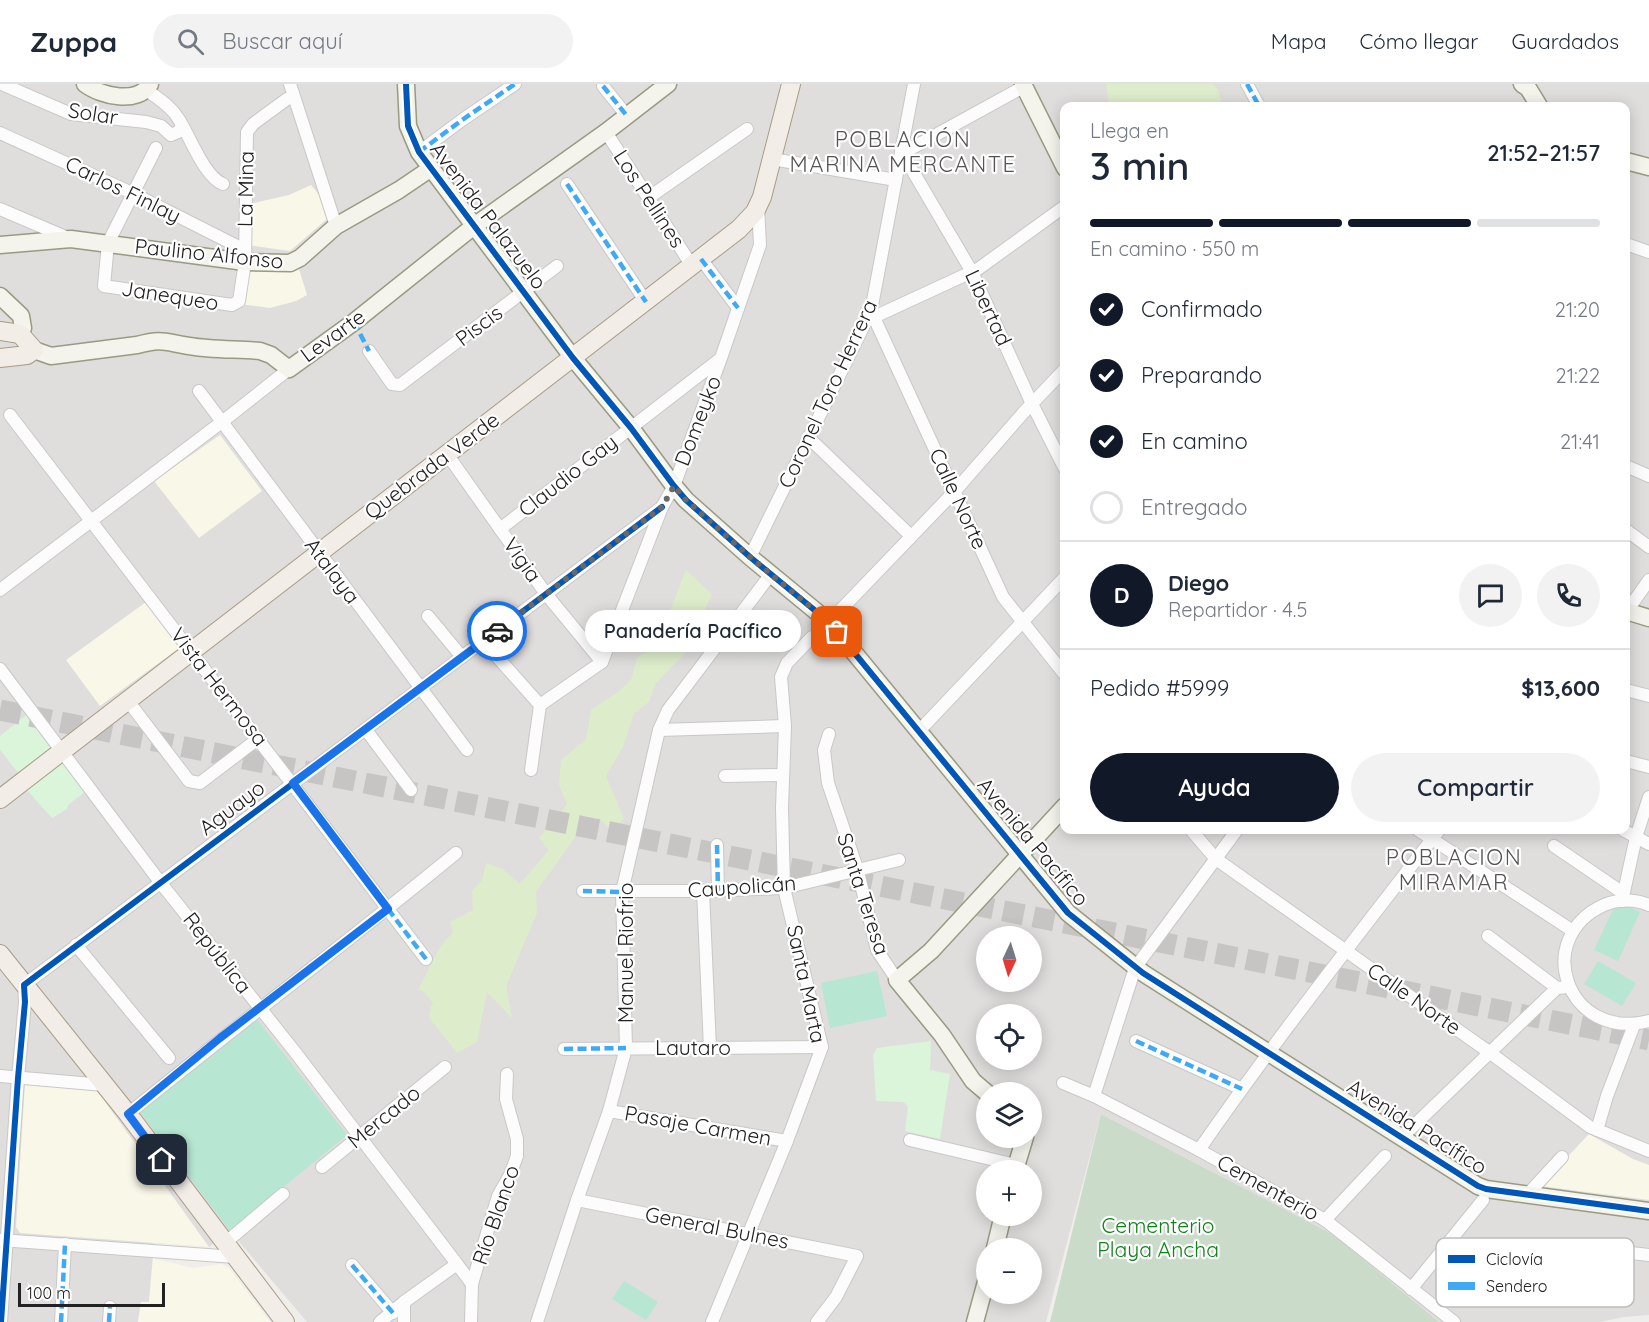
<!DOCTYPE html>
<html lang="es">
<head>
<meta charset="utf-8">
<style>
  :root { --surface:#fff; --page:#f2f2f3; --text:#1f2937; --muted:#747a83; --line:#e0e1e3; --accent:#111827 }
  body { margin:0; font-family:Quicksand,sans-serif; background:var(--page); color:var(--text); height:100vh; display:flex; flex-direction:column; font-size:22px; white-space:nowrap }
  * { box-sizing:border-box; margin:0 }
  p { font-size:20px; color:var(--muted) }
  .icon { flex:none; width:33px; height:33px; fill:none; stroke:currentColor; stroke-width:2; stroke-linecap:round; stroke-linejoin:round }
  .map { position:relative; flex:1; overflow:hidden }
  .drawer { position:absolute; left:1060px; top:18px; width:570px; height:732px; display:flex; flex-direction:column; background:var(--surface); border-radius:12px; box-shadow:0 3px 15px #0003 }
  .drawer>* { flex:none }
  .needle { width:39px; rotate:184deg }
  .buttons { position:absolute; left:976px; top:842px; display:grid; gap:12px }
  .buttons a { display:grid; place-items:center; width:66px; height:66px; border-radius:50%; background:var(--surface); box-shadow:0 3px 15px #0003; font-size:30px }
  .scale { position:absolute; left:18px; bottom:15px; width:147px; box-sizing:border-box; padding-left:6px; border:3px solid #222; border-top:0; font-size:16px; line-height:21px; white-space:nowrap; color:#222; -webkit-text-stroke:4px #fff; paint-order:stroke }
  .pin { position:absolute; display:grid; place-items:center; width:51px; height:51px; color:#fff; margin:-26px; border-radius:12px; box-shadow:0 3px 9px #0006 }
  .courier { position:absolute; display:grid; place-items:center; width:60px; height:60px; margin:-30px; border:4px solid #1a73e8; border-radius:50%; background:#fff; color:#222; box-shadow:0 2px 8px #0007 }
  .bubble { position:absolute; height:42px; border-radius:21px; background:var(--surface); box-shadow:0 3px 15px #0003; font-size:20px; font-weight:600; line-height:42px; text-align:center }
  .head em { font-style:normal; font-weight:600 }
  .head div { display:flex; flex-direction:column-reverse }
  .head { display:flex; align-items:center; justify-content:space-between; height:102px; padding:0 30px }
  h1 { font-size:39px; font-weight:600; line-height:45px }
  .bar { display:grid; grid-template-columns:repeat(4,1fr); gap:9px 6px; align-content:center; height:72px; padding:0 30px }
  .bar i { height:8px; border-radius:4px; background:var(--line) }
  .bar .on { background:var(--accent) }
  .bar p { grid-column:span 4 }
  .line { display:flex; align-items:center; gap:15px; padding:0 30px; border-top:2px solid var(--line) }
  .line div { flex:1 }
  .round { display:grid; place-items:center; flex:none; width:63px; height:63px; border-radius:32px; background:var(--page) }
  ol { padding:0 30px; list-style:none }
  li { display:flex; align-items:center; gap:18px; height:66px }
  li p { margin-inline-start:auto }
  li .icon { padding:6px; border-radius:50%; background:var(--accent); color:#fff; stroke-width:4 }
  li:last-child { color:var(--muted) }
  li i { width:33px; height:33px; border:3px solid var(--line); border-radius:50% }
  .action { display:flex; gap:12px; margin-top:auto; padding:12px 30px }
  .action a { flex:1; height:69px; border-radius:36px; background:var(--accent); color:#fff; font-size:24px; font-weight:600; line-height:69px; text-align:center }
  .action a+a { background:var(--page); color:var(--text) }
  header { display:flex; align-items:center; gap:36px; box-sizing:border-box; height:84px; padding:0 30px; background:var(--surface); border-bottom:2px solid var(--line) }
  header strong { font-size:28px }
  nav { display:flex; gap:33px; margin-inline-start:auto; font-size:21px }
  .search { width:420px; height:54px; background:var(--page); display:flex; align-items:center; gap:15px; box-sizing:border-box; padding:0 21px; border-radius:33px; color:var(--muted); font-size:22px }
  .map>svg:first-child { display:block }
  .residential { fill:#dfdedc; fill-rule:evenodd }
  .education { fill:#f8f7e8 }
  .religious { fill:#dededc }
  .grass { fill:#ddeccb }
  .cemetery { fill:#cadbca }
  .park { fill:#daf5da }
  .pitch { fill:#b7e6d2 }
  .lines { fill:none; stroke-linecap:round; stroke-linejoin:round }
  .highway-tunnel { stroke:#c7c5c3; stroke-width:21; stroke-dasharray:21 10; stroke-linecap:butt }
  .street-casing { stroke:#c9c8c7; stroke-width:14 }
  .secondary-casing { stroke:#999a82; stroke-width:19 }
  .primary-casing { stroke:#a79c86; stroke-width:20 }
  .street { stroke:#fdfcfc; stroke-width:12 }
  .secondary { stroke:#f4f4ed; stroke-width:16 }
  .primary { stroke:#f3ede7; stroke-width:18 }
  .quiet { stroke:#3fa9f5; stroke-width:4.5; stroke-dasharray:9 4.5; stroke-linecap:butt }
  .cycleway-casing { stroke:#fff; stroke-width:10 }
  .cycleway { stroke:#0057b8; stroke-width:6 }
  .done { stroke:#6a6968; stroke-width:6; stroke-dasharray:0 10.8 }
  .route { stroke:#1a73e8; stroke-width:8 }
  .labels { text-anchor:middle; stroke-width:4.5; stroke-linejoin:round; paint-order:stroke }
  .street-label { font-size:21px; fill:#222; stroke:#fff }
  .park-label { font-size:21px; fill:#0c8416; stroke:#fff }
  .neighbourhood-label { font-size:22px; letter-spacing:1.5px; fill:#555; stroke:#fff }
  .key { fill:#fff; stroke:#bdbdbd; stroke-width:1.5 }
  .key-label { font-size:16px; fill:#222 }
</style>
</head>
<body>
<header>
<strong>Zuppa</strong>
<div class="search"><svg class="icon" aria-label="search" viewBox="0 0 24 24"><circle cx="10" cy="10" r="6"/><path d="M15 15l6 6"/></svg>Buscar aquí</div>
<nav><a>Mapa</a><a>Cómo llegar</a><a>Guardados</a></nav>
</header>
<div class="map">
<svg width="1649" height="1238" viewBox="0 0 1649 1238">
  <rect width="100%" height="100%" fill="#f0eeeb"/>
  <path class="residential" d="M0 0H1649V1231L1624 1233 1600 1238H1439L1334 1151 1101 1030 1046 1238H307L230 1147 209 1163 154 1159 149 1218H141L138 1238H0ZM1065 22H1626V746H1065ZM987 852H1032V897H987ZM987 930H1032V975H987ZM987 1008H1032V1053H987ZM987 1086H1032V1131H987ZM987 1164H1032V1209H987Z"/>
  <g class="education">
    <polygon points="311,101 320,112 327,135 290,167 247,161 249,120 289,111"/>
    <polygon points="248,183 299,185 307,211 296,217 270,224 240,220"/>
    <polygon points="220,351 262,407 199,454 154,397"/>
    <polygon points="146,518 179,564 100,622 66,576"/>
    <polygon points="25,999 96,1005 209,1163 20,1149 16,1143"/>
    <polygon points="1589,1050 1633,1075 1649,1081 1649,1116 1540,1102"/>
    <polygon points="153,1174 192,1184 221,1180 229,1184 270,1238 138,1238 141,1218 149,1218"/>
  </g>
  <polygon class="religious" points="734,552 746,562 778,569 777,582 747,577 723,566"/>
  <g class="grass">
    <polygon points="1106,0 1212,0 1218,5 1222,22 1109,22"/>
    <polygon points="686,486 712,510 687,567 655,600 649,618 634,629 623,663 606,692 624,735 612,747 599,734 586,738 536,808 537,829 506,902 512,934 487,908 477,958 457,969 429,934 431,922 433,919 423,907 418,906 440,863 453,848 450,838 473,826 472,807 482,796 486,779 503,785 520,800 549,766 539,754 567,720 559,701 561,676 586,655 591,626 618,608 631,596 637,574 657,560"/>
  </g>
  <polygon class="cemetery" points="1101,1030 1334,1151 1439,1238 1050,1238"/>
  <g class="park">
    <polygon points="26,631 53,665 20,691 0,666 0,652"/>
    <polygon points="61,678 85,708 68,721 67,725 52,734 25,704"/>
    <polygon points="931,957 930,986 950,990 940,1055 905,1047 908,1022 903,1018 876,1017 873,971 877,964"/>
  </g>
  <g class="pitch">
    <polygon points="1617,817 1640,828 1618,877 1594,866"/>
    <polygon points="1598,877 1636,899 1622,922 1584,900"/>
    <polygon points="877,887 887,932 830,944 821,899"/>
    <polygon points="256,934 347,1051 230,1147 140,1028"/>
    <polygon points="624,1197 658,1218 646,1236 612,1215"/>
  </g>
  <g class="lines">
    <polyline class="highway-tunnel" points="0,626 1649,956"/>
    <g class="street-casing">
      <g id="street">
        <polyline points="2,0 71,30 146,38 161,42 171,51 178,48 182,43"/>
        <polyline points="290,0 336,142"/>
        <polyline points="1247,0 1259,22"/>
        <polyline points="603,2 627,32"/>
        <path d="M147 6C157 14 171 22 178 34 189 50 204 93 223 100"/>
        <polyline points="606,48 692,182"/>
        <polyline points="0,49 132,109 245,166"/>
        <polyline points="156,64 108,159 104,202 232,221 239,217 245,178 247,48 253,40 287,15"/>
        <polyline points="901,67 972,188 1032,320 1065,385"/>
        <polyline points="419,68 462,36 515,0"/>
        <polyline points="903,69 1025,2"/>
        <polyline points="772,75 896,96"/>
        <polyline points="567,100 646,218"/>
        <polyline points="648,114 747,45"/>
        <polyline points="0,125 68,154"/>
        <polyline points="1626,160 1649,168"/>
        <polyline points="701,175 738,224"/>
        <polyline points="871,227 1003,513 1065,591"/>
        <polyline points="874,233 978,185 1065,122"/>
        <polyline points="369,267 392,300 400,301 557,182"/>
        <polyline points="199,307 467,666"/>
        <polyline points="10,331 426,875"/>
        <polyline points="808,353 911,452"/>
        <polyline points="447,370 546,510 602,578"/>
        <polyline points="1626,382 1649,392"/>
        <polyline points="500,445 720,275"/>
        <polyline points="1626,446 1649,463"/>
        <polyline points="750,473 871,227 914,0"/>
        <polyline points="0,506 227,334 289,285"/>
        <polyline points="1627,527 1649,496"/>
        <polyline points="428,532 462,573"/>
        <polyline points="829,538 955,407 1024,328 1065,285"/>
        <polyline points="483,557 540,621 531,686"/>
        <polyline points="0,585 160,798 295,968 457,1180"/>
        <polyline points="1626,606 1649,612"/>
        <polyline points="128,617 189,697 200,699 259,654"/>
        <polyline points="540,621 602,578 662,423 674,402 721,274 760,161 758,122"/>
        <polyline points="366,646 411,706"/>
        <polyline points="659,646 785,642"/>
        <polyline points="919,647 1065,493"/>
        <polyline points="829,650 824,666 828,699 857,784 877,866 897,896"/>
        <polyline points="1626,677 1649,683"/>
        <polyline points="725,692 783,691"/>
        <polyline points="1191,746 1216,775 1489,968 1590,1043 1649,1067"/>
        <polyline points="1418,746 1573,847"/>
        <polyline points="1623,746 1649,760"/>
        <polyline points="717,761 718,807"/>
        <polyline points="1554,762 1623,809"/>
        <polyline points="583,807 703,807 784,804 899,776"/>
        <polyline points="703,807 710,964"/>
        <polyline points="1622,817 1636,753 1649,713"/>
        <path d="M1649 821C1635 815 1618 815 1604 821 1531 854 1567 958 1649 937"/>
        <polyline points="1488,852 1557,904"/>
        <polyline points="76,861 169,974"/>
        <polyline points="1136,957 1242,1005"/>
        <polyline points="564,965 822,963"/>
        <polyline points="0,992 104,1001"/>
        <polyline points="1063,999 1094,1012 1199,1066 1325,1136 1454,1238"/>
        <polyline points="1094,1012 1135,884 1237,746"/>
        <polyline points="609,1027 787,1057"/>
        <path d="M128 1030C236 942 348 858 456 769"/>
        <polyline points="1597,1046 1607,1012 1634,941"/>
        <polyline points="1402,1053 1557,904 1569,903"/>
        <polyline points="910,1056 1016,1081"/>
        <path d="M1199 1066C1275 956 1358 851 1439 746"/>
        <polyline points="322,1083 445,983"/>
        <polyline points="1527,1111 1562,1073"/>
        <polyline points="577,1116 857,1172 836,1213 817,1238"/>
        <polyline points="1325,1136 1385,1072"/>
        <polyline points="0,1156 235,1173"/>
        <polyline points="225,1159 283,1110"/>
        <polyline points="1614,1167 1649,1171"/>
        <polyline points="352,1181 393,1229"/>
        <polyline points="1411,1205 1483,1116"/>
        <polyline points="1,1238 18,994 25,918 24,901 662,423"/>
        <polyline points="61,1238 65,1160"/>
        <polyline points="109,1238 110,1223"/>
        <polyline points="380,1238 404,1218 457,1180 472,1200"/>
        <polyline points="404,1238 404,1218"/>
        <polyline points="471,1238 472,1200 498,1112 510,1091 517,1072 517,1055 506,1015 507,990"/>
        <polyline points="537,1238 577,1116 609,1027 626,964 622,808 659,646 668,626 771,490"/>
        <polyline points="712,1238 787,1057 822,963 784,804 782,724 785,642 781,593 787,579 812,553"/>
      </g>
    </g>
    <g class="secondary-casing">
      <g id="secondary">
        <path d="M85 0C101 12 138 21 150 0"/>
        <polyline points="406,0 408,42 419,68 573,274 631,344 674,402 686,416 750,473 829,538 1068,829 1143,889 1478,1102 1486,1105 1649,1127"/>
        <polyline points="1023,0 1065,84"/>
        <polyline points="1522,0 1528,4 1539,22"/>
        <polyline points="1626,77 1649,83"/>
        <polyline points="0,161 71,155 245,178 290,179 300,174 336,142 399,106 430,85"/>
        <polyline points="0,212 21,232 23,244 20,250"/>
        <path d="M34 266 51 272 137 261C163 254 164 258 189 262 212 266 237 265 260 267L271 271 289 285 354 238 474 142 606 48 668 0"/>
        <polyline points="1626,527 1649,534"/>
        <polyline points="987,1009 973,997 942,951 897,896 931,867 1065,722"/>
        <polyline points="1015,1086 1025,1053"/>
        <polyline points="995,1164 1003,1131"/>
        <polyline points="975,1238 987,1194"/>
      </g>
    </g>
    <g class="primary-casing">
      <g id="primary">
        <polyline points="0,247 20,250 34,266 27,271 0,274"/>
        <polyline points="0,715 739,145 755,128 762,113 791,0"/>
        <polyline points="0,870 128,1030 285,1238"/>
      </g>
    </g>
    <use href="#street" class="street"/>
    <use href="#secondary" class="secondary"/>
    <use href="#primary" class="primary"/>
    <g class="quiet">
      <polyline points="1247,0 1259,22"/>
      <polyline points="603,2 627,32"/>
      <polyline points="419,68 462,36 515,0"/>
      <polyline points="567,100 646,218"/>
      <polyline points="701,175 738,224"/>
      <polyline points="354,238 369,267"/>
      <polyline points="717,761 718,807"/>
      <polyline points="583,807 622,808"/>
      <polyline points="388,825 426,875"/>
      <polyline points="1136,957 1242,1005"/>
      <polyline points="564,965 626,964"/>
      <polyline points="352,1181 393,1229"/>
      <polyline points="61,1238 65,1160"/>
      <polyline points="109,1238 110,1223"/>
    </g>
    <g class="cycleway-casing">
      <g id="cycleway">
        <polyline points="406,0 408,42 419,68 573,274 631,344 674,402 686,416 750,473 829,538 1068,829 1143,889 1478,1102 1486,1105 1649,1127"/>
        <polyline points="1,1238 18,994 25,918 24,901 662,423"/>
      </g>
    </g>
    <use href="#cycleway" class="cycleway"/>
  </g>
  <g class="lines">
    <polyline class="done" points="497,547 662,423 674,402 686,416 750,473 829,538 837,548"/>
    <polyline class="route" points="162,1076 128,1030 220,954 388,825 293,699 497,547"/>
  </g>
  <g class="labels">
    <g class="street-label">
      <text transform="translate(93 30) rotate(9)" y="7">Solar</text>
      <text transform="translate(246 105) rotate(-89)" y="7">La Mina</text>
      <text transform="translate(123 106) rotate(26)" y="7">Carlos Finlay</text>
      <text transform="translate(649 115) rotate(57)" y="7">Los Pellines</text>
      <text transform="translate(488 132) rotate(53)" y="7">Avenida Palazuelo</text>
      <text transform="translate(209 170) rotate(6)" y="7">Paulino Alfonso</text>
      <text transform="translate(170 212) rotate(9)" y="7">Janequeo</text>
      <text transform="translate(988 224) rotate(65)" y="7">Libertad</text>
      <text transform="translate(479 242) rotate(-37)" y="7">Piscis</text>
      <text transform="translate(333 252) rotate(-36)" y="7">Levarte</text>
      <text transform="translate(828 310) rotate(-65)" y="7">Coronel Toro Herrera</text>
      <text transform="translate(698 337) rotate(-69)" y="7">Domeyko</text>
      <text transform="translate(432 382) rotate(-37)" y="7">Quebrada Verde</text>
      <text transform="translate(568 392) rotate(-38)" y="7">Claudio Gay</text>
      <text transform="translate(958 415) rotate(65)" y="7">Calle Norte</text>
      <text transform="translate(522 476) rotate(55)" y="7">Vigia</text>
      <text transform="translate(332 487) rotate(53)" y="7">Atalaya</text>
      <text transform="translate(219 603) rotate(52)" y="7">Vista Hermosa</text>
      <text transform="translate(232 724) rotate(-37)" y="7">Aguayo</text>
      <text transform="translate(1033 758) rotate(50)" y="7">Avenida Pacífico</text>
      <text transform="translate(742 803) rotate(-4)" y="7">Caupolicán</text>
      <text transform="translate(863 810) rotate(72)" y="7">Santa Teresa</text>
      <text transform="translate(217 869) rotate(52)" y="7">República</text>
      <text transform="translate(626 869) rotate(-90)" y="7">Manuel Riofrio</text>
      <text transform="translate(806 900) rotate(78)" y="7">Santa Marta</text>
      <text transform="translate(1414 915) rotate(35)" y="7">Calle Norte</text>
      <text x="693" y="971">Lautaro</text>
      <text transform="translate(384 1033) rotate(-39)" y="7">Mercado</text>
      <text transform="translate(698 1042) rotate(10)" y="7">Pasaje Carmen</text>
      <text transform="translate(1417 1043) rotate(32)" y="7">Avenida Pacífico</text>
      <text transform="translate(1268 1104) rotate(29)" y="7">Cementerio</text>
      <text transform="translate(496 1131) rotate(-71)" y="7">Río Blanco</text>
      <text transform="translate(717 1144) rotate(11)" y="7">General Bulnes</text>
    </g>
    <g class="park-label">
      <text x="1158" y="1149">Cementerio<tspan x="1158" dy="24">Playa Ancha</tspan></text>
    </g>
    <g class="neighbourhood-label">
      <text x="903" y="63">POBLACIÓN<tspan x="903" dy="25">MARINA MERCANTE</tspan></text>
      <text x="1454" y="781">POBLACION<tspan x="1454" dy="25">MIRAMAR</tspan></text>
    </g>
  </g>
  <rect x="1436" y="1154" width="198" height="69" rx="9" class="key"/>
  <rect x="1448" y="1171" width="27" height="8" fill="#0057b8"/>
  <rect x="1448" y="1198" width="27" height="8" fill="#3fa9f5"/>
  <g class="key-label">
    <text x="1486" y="1181">Ciclovía</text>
    <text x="1486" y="1208">Sendero</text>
  </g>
</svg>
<div class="buttons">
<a><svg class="needle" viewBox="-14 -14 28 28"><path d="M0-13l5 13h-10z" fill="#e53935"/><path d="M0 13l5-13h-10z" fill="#747a83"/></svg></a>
<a><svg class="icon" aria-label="locate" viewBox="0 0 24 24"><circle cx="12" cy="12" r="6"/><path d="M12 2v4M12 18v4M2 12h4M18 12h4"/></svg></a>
<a><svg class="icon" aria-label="layers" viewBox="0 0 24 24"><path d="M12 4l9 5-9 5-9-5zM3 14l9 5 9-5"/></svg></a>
<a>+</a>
<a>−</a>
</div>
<div class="scale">100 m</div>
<div class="pin" style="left:837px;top:548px;background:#ea580c"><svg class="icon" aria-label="bag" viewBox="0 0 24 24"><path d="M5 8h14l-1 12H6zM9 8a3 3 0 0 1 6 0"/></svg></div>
<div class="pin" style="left:162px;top:1076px;background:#1f2937"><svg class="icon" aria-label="home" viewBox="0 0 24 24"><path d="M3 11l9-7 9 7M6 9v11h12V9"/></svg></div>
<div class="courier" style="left:497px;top:547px"><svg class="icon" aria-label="car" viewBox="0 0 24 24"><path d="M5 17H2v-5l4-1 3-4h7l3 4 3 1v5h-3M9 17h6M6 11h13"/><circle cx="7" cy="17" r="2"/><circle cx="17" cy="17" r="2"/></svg></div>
<div class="bubble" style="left:585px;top:526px;width:216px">Panadería Pacífico</div>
<section class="drawer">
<div class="head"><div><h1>3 min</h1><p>Llega en</p></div><em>21:52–21:57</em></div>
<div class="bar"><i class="on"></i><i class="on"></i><i class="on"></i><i></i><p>En camino · 550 m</p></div>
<ol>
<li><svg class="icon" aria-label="check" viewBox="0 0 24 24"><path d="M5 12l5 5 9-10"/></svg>Confirmado<p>21:20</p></li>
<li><svg class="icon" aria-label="check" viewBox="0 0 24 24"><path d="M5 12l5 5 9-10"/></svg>Preparando<p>21:22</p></li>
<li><svg class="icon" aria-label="check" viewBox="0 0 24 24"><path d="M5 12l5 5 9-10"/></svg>En camino<p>21:41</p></li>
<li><i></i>Entregado</li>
</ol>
<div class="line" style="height:108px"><b class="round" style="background:var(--accent);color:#fff">D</b><div><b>Diego</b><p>Repartidor · 4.5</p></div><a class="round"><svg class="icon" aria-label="chat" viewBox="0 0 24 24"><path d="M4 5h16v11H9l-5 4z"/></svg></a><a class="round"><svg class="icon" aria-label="phone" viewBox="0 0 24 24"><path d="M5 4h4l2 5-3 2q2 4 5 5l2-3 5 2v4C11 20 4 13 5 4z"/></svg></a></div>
<div class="line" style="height:78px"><div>Pedido #5999</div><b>$13,600</b></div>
<div class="action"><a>Ayuda</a><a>Compartir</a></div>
</section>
</div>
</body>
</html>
